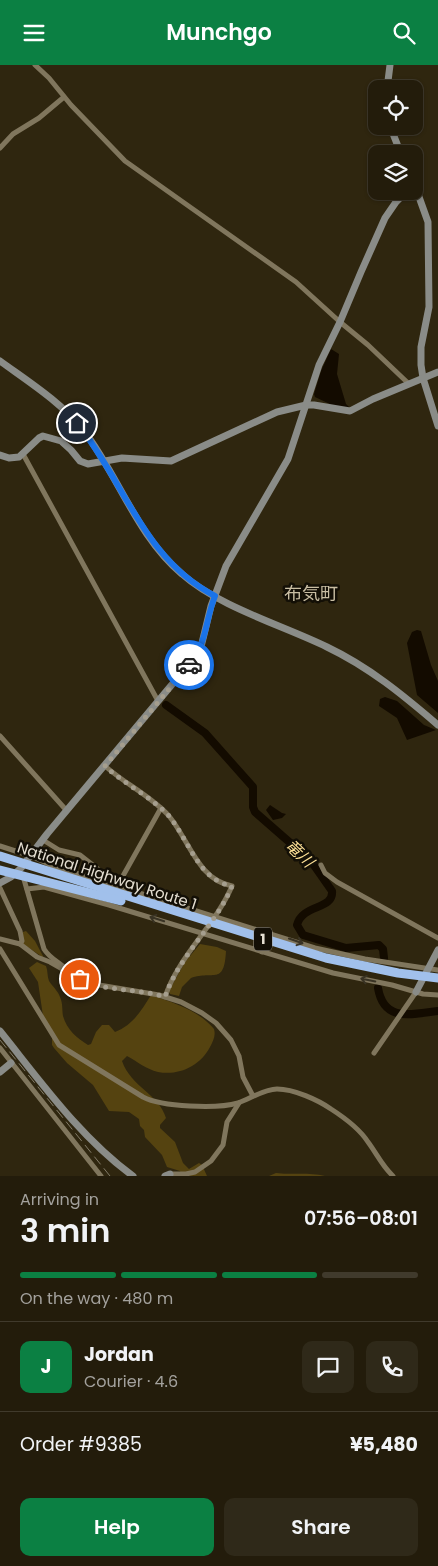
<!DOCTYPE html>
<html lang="en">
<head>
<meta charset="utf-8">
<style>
  :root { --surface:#231c0b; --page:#2f2919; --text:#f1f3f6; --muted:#a3a19d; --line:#403a2c; --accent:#0b8043 }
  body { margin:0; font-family:Poppins,"Noto Sans JP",sans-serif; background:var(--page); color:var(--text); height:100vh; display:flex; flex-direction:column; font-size:19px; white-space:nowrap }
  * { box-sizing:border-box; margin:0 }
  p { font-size:16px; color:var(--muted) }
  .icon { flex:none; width:28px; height:28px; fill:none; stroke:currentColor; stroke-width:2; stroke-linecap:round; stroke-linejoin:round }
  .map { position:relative; height:1111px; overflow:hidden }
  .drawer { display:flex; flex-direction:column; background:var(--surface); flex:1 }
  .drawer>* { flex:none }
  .buttons { position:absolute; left:368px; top:15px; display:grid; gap:10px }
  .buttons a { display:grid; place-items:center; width:55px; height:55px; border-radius:10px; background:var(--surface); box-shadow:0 1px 4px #0004,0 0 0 1px var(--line); font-size:25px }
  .pin { position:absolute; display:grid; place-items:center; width:42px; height:42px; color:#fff; margin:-21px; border:2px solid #fff; border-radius:50%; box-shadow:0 1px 5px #0007 }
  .courier { position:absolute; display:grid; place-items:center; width:50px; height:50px; margin:-25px; border:4px solid #1a73e8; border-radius:50%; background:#fff; color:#222; box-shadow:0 1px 6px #0007 }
  .head em { font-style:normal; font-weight:600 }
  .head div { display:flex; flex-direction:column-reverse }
  .head { display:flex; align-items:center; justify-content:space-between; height:85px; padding:0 20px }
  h1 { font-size:32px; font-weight:600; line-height:38px }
  .bar { display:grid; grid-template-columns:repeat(4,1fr); gap:8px 5px; align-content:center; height:60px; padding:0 20px }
  .bar i { height:6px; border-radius:4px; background:var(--line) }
  .bar .selected { background:var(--accent) }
  .bar p { grid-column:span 4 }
  .line { display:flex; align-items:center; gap:12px; padding:0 20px; border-top:1px solid var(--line) }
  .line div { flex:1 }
  .round { display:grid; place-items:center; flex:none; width:52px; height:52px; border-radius:10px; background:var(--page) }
  .button { display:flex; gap:10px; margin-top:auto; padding:10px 20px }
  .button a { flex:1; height:58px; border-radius:10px; background:var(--accent); color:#fff; font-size:20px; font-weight:600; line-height:58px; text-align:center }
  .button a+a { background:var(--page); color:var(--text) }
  header { display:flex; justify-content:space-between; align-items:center; height:65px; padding:0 20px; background:var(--accent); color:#fff; font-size:22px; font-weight:600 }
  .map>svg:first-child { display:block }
  .green { fill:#554310 }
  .water { fill:#130b00 }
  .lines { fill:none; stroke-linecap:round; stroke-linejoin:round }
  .river { stroke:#130b00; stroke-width:8 }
  .street { stroke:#80765d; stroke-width:5 }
  .secondary { stroke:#8a8c88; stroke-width:7 }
  .highway { stroke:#a1c0eb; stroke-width:9 }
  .rail { stroke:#837c69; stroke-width:1; stroke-dasharray:10 5; stroke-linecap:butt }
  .oneway { stroke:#393324 }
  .done { stroke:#a59e8e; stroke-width:5; stroke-dasharray:0 9 }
  .route { stroke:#1a73e8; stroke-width:6 }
  .labels { text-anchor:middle; stroke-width:5; stroke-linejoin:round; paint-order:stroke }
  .shield { fill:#130f06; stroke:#a6a195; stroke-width:1 }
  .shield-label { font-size:14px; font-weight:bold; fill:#e5dfd2 }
  .street-label { font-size:15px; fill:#e5dfd2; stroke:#130f06 }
  .water-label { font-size:16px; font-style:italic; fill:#fcdf95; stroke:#130f06 }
  .quarter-label { font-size:18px; fill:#c9bea3; stroke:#130f06 }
</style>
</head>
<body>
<header><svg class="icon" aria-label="menu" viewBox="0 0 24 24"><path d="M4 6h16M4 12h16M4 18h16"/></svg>Munchgo<svg class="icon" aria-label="search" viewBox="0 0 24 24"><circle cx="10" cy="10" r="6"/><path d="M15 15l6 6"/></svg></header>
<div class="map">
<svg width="438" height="1111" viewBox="0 0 438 1111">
  <rect width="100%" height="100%" fill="#2f260f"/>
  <g class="green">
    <polygon points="26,866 35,876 44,893 23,879 23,867"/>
    <path d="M200 879 217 882 226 886C224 921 214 905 191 913L182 922 179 931 170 929 169 926 185 897Z"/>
    <path d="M37 897 46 901C48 906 47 911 49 916 53 922 58 926 60 932 63 939 62 945 63 951 67 965 77 973 88 980L91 979 96 967 102 960H109L115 967C133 960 141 946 151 930 174 938 198 945 214 964 216 971 213 976 210 982 200 1001 179 1011 158 1007 146 1004 138 997 127 991L122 996C131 1022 159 1029 166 1053L160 1060V1063L175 1077 183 1098 189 1104 199 1098 202 1100 207 1111H182L180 1106 167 1102 162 1090 145 1072 144 1065 140 1061 139 1054 129 1047 109 1046 93 1020 67 998 54 983 52 980V965L43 951 38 917 29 903Z"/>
    <path d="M276 1108C292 1110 309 1107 325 1111H269Z"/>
  </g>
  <g class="water">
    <polygon points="331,284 339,289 337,309 346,339 350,343 334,341 315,332 314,329 321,306"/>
    <polygon points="417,565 421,566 431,600 438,616 438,648 417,630 407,578 412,567"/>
    <polygon points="385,632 397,636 424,660 436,665 407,675 397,653 379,641 380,634"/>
    <polygon points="270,740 282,748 286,749 282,753 273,755 266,745"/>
  </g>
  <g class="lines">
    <g class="river">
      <path d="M166 640 205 668 253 722V742L255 747 311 796 332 826C334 845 302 839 297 860L303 870 346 883 379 880 383 884 384 893"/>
      <path d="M378 923C384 958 412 949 438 946"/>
    </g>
    <g class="street">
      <polyline points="35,0 49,13 71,40 125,96 296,217 340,257 368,280 409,319"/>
      <polyline points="0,83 13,69 39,53 64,32"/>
      <polyline points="23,389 158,636"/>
      <polyline points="0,671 67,746"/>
      <path d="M105 701C125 719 151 731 169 751 189 775 198 815 232 821 215 861 179 890 165 932"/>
      <polyline points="43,775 59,785 80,790 113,816 115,820"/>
      <polyline points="0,781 31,791 53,801 315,883 365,894 438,905"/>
      <polyline points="321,800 325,808 337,817 438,873"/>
      <path d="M23 811 44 884C50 894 61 898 68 906"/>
      <polyline points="0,823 20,866 22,876 20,879"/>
      <polyline points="114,823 119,818 161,743"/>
      <polyline points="27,824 44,822 109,840 333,908 392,920 423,929 438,930"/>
      <polyline points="0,874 20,879 37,892 50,897 87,918 159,930 181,937 202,948 216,958 231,975 239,991 243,1012 253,1031"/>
      <path d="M0 884 59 980 143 1032C162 1042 217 1044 238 1038 250 1034 264 1024 277 1024 294 1024 318 1035 331 1044 345 1053 359 1063 368 1077 377 1089 382 1101 393 1111"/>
      <polyline points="262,887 267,872"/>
      <polyline points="0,983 101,1111"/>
      <polyline points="374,988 416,927"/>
      <polyline points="170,1109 186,1109 195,1107 211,1096 223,1080 227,1057 239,1038"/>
    </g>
    <g class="secondary">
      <polyline points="387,24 390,0"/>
      <polyline points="390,61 401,89"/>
      <polyline points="414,118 428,157 429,242 421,282 421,300 423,313 438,361"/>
      <path d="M0 296C29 317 61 337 84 366 119 412 137 471 182 509 219 542 282 560 327 582 369 602 403 630 438 660"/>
      <polyline points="0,390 9,393 19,392 39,373 43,371 61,376 71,385 80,396 88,399 122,393 171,396 277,347 306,340 314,340 350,346 373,334 438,307"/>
      <polyline points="0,818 11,812 21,803 47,769 200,586 211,541 226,501 288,394 319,300 340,257 361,207 385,153 396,137 407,126"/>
      <polyline points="416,927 438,885"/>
      <path d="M0 966C41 1017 80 1072 133 1111"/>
      <polyline points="0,1007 11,998"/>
      <polyline points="165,1111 170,1109"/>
    </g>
    <g class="highway">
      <polyline points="0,791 326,893 398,908 438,913"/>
      <polyline points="0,805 121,836"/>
    </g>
    <polyline class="rail" points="0,975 110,1111"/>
  </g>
  <defs><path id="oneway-shaft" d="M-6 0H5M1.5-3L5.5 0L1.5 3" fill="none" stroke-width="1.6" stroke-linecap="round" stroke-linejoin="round" transform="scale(1.25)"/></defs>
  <g class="oneway">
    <use href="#oneway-shaft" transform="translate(157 854) rotate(-162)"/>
    <use href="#oneway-shaft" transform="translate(296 876) rotate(19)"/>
    <use href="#oneway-shaft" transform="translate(368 915) rotate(-169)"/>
  </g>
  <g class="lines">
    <path class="done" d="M80 914C106 927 137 923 165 932 179 890 215 862 232 821 198 815 189 775 169 751 152 732 124 719 105 701L189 600"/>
    <path class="route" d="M77 358C125 417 143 494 215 531 205 556 207 579 189 600"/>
  </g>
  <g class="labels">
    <rect class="shield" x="254" y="862.5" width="18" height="23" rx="4"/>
    <g class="shield-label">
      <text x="263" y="879">1</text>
    </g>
    <g class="street-label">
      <text transform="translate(107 811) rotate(18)" y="5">National Highway Route 1</text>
    </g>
    <g class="water-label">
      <text transform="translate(300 788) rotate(44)" y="6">竜川</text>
    </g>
    <g class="quarter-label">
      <text x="311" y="535">布気町</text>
    </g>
  </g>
</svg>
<div class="buttons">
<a><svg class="icon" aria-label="locate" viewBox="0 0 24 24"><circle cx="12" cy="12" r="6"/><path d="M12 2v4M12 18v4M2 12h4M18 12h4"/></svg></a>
<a><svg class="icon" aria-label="layers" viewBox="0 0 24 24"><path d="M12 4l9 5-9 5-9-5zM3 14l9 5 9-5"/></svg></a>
</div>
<div class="pin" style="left:80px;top:914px;background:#ea580c"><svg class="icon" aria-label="bag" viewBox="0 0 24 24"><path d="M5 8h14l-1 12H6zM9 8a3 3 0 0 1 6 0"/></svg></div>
<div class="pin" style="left:77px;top:358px;background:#1f2937"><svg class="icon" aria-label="home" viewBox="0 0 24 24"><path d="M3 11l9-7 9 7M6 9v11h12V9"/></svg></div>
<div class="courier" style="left:189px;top:600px"><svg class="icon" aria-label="car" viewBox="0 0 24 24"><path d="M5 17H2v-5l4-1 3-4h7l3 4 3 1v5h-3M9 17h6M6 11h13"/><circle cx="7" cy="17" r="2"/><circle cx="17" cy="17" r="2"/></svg></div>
</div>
<section class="drawer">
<div class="head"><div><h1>3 min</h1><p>Arriving in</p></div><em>07:56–08:01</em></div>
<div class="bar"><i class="selected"></i><i class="selected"></i><i class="selected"></i><i></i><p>On the way · 480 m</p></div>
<div class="line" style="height:90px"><b class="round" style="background:var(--accent);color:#fff">J</b><div><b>Jordan</b><p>Courier · 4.6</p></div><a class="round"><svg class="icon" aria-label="chat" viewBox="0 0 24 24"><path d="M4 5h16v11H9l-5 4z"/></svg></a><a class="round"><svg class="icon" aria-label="phone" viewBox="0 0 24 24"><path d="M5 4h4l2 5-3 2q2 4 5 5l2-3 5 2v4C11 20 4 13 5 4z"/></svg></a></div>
<div class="line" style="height:65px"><div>Order #9385</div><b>¥5,480</b></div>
<div class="button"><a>Help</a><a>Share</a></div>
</section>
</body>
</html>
